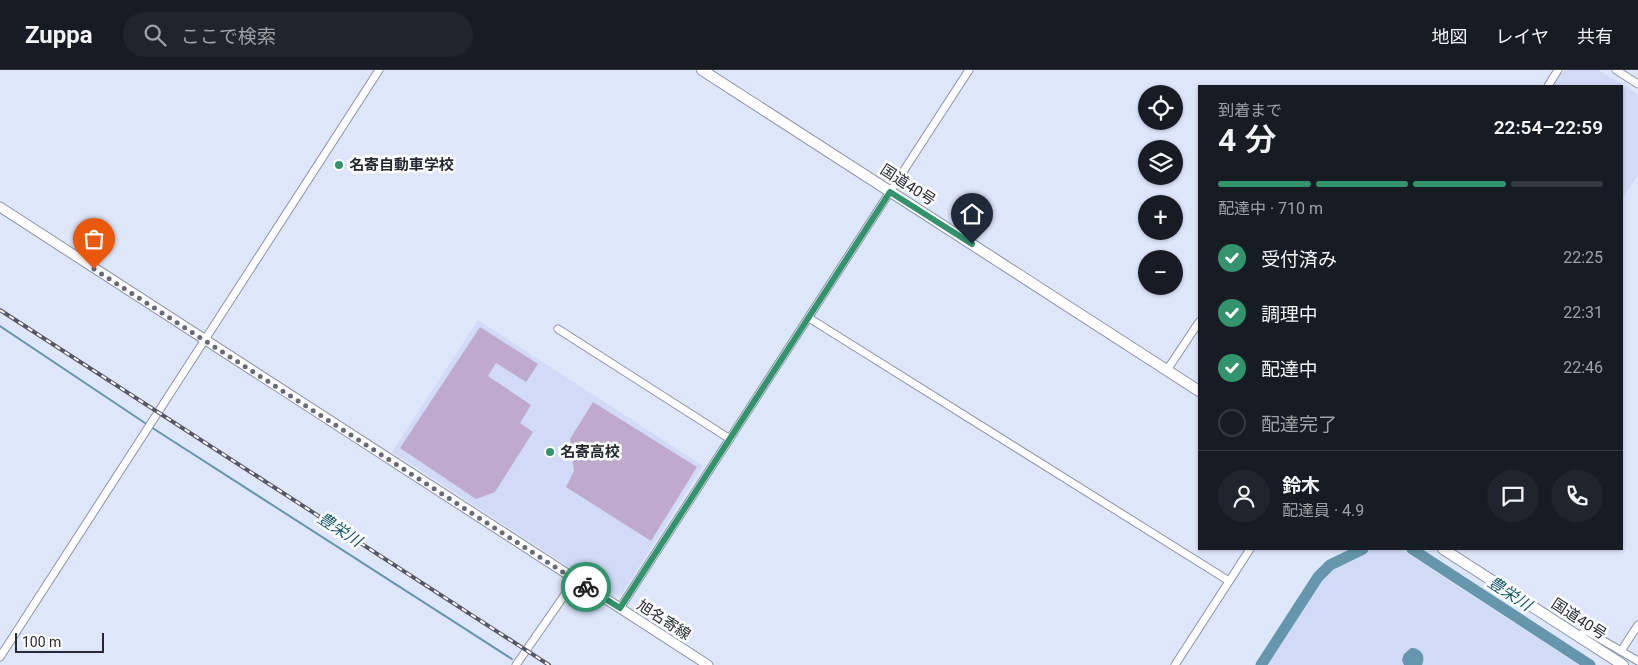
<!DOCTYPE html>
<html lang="ja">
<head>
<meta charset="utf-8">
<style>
  :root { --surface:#171b24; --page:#20242c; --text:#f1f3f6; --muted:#9ea1a6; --line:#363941; --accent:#33936d }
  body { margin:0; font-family:Roboto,"Noto Sans JP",sans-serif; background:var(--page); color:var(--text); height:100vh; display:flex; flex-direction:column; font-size:19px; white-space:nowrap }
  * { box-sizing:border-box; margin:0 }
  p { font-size:16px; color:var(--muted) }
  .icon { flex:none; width:28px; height:28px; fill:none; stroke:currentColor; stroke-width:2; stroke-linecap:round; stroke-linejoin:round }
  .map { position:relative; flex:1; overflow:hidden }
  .side { position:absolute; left:1198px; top:15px; width:425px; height:465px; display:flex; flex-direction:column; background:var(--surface); border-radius:0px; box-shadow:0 1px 4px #0004 }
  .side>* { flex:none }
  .buttons { position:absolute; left:1138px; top:15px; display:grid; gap:10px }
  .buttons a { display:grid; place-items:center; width:45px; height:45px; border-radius:50%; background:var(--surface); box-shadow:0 1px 4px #0004; font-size:25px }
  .scale { position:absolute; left:15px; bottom:12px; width:89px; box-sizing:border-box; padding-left:5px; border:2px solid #262931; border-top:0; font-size:14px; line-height:18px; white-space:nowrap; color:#262931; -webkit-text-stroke:4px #fff; paint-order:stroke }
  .pin { position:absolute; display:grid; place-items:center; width:42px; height:42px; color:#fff; margin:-51px -21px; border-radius:50% 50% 50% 0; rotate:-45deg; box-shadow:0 0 5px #0007 }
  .pin .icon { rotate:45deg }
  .courier { position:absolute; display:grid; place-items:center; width:50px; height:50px; margin:-25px; border:4px solid #33936d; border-radius:50%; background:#fff; color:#222; box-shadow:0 1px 6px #0007 }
  .summary em { font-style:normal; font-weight:600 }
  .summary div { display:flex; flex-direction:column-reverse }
  .summary { display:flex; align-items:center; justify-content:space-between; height:85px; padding:0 20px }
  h1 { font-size:32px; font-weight:600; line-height:38px }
  .bar { display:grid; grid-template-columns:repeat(4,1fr); gap:8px 5px; align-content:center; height:60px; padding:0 20px }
  .bar i { height:6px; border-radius:4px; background:var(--line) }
  .bar .active { background:var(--accent) }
  .bar p { grid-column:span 4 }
  .line { display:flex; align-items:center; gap:12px; padding:0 20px; border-top:1px solid var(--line) }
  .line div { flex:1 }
  .round { display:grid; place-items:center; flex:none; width:52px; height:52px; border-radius:26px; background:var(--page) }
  ol { padding:0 20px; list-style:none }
  li { display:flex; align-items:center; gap:15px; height:55px }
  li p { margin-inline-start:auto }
  li .icon { padding:5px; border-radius:50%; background:var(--accent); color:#fff; stroke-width:4 }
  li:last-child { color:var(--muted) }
  li i { width:28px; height:28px; border:2px solid var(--line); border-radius:50% }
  header { display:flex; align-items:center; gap:30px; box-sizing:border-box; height:70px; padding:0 25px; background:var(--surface); border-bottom:1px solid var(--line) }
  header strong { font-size:24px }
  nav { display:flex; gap:28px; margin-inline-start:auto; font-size:18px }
  .search { width:350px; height:45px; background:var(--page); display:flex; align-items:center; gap:12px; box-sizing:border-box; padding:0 18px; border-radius:28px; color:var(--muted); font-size:19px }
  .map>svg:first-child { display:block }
  .built { fill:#d1dbf7 }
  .green { fill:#bfaacd }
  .water { fill:#6596ab }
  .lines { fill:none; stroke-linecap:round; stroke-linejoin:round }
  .stream { stroke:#6596ab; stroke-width:2 }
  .river { stroke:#6596ab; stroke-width:11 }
  .minor-casing { stroke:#8b93a6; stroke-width:9 }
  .major-casing { stroke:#8b93a6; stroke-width:11 }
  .highway-casing { stroke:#8b93a6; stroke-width:12 }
  .minor { stroke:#fff; stroke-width:7 }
  .major { stroke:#fff; stroke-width:9 }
  .highway { stroke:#fff; stroke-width:10 }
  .rail-casing { stroke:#545864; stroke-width:4 }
  .rail { stroke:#fff; stroke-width:2; stroke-dasharray:5.5; stroke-linecap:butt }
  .done { stroke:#666b78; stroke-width:5; stroke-dasharray:0 9 }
  .route { stroke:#33936d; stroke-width:6 }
  .poi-dot { fill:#33936d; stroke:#fff; stroke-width:2 }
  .labels { text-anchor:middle; stroke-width:5; stroke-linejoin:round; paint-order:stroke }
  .poi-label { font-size:15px; font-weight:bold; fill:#262931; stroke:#fff; text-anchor:start }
  .street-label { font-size:15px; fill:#262931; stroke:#fff }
  .water-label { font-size:16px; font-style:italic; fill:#15566d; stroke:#fff }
</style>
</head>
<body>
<header>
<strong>Zuppa</strong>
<div class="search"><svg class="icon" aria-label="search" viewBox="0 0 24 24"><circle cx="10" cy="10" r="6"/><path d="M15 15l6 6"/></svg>ここで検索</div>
<nav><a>地図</a><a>レイヤ</a><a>共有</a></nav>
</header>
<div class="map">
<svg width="1638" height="595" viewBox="0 0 1638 595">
  <rect width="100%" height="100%" fill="#dee6fb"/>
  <g class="built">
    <polygon points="1565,0 1599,0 1638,24 1638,105 1621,131 1621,16 1554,16"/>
    <polygon points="478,250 703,396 622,524 614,526 392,382"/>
    <polygon points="1373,479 1400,479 1579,595 1265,595 1319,511 1336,496"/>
  </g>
  <g class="green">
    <polygon points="480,257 538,294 526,312 496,293 488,306 531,335 520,353 533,362 495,422 476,429 400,378"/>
    <polygon points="593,332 697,397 651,471 566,417 574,401 570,369"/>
  </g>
  <path class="water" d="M1411 578C1421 578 1426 586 1422 595H1404L1402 590 1404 584Z"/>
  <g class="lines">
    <g class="stream">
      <polyline points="0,256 145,353"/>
      <polyline points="151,357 512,589"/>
    </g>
    <g class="river">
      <polyline points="1412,479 1590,595"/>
      <polyline points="1261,595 1318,507 1330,495 1363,479"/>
    </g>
    <g class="minor-casing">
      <g id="minor">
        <polyline points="1616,0 1638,14"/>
        <polyline points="1548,16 1558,0"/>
        <polyline points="809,248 1229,511"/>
        <polyline points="558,259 730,369"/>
        <polyline points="1167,300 1199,252"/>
        <polyline points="620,538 969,0"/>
        <polyline points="1580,567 1585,560 1638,591"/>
        <polyline points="1621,581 1638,555"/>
        <polyline points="0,587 379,0"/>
        <polyline points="516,595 575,510"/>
        <polyline points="1175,595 1250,479"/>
      </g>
    </g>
    <g class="major-casing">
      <polyline id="major" points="0,137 708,595"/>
    </g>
    <g class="highway-casing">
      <g id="highway">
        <polyline points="702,0 1199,321"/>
        <polyline points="1443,479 1623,595"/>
      </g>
    </g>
    <use href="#minor" class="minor"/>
    <use href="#major" class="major"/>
    <use href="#highway" class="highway"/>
    <g class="rail-casing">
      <polyline id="rail" points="0,240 549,595"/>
    </g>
    <use href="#rail" class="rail"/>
  </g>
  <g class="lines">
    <polyline class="done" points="94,199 586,517"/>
    <polyline class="route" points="586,517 620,538 890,122 972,174"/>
  </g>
  <g class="poi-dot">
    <circle cx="339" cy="95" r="5"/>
    <circle cx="550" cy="382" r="5"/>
  </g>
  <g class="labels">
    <g class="poi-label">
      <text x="349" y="100">名寄自動車学校</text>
      <text x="560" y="387">名寄高校</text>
    </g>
    <g class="street-label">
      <text transform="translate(908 115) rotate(33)" y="5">国道40号</text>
      <text transform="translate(1579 549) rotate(33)" y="5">国道40号</text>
      <text transform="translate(664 550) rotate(33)" y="5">旭名寄線</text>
    </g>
    <g class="water-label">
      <text transform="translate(340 459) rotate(33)" y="6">豊栄川</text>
      <text transform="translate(1510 523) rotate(33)" y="6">豊栄川</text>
    </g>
  </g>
</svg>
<div class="buttons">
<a><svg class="icon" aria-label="locate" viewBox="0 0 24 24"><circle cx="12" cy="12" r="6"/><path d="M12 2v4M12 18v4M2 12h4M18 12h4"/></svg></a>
<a><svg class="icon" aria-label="layers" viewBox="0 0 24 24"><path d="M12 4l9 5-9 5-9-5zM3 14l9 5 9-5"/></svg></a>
<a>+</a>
<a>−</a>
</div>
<div class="scale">100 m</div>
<div class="pin" style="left:94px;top:199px;background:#ea580c"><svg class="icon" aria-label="bag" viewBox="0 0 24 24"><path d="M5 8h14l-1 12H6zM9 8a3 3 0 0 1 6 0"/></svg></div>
<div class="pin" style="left:972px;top:174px;background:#1f2937"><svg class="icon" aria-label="home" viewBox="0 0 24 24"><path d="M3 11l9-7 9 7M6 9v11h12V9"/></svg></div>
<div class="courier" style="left:586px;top:517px"><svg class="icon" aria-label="bike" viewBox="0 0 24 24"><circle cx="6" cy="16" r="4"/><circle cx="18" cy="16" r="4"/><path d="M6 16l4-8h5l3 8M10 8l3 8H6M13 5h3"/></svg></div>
<section class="side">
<div class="summary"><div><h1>4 分</h1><p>到着まで</p></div><em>22:54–22:59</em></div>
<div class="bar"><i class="active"></i><i class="active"></i><i class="active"></i><i></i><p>配達中 · 710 m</p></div>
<ol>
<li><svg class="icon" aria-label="check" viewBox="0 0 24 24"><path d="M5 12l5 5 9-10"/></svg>受付済み<p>22:25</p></li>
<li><svg class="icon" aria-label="check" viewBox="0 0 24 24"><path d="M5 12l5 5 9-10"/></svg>調理中<p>22:31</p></li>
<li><svg class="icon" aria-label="check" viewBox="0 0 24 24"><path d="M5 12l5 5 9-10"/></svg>配達中<p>22:46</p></li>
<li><i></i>配達完了</li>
</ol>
<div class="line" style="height:90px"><a class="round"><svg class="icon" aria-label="person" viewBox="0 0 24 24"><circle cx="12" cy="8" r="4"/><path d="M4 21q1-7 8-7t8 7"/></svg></a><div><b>鈴木</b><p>配達員 · 4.9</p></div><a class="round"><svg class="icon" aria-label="chat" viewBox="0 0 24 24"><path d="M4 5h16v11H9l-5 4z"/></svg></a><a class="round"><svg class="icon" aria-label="phone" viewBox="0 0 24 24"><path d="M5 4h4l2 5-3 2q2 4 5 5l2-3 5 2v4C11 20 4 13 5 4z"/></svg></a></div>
</section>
</div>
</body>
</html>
